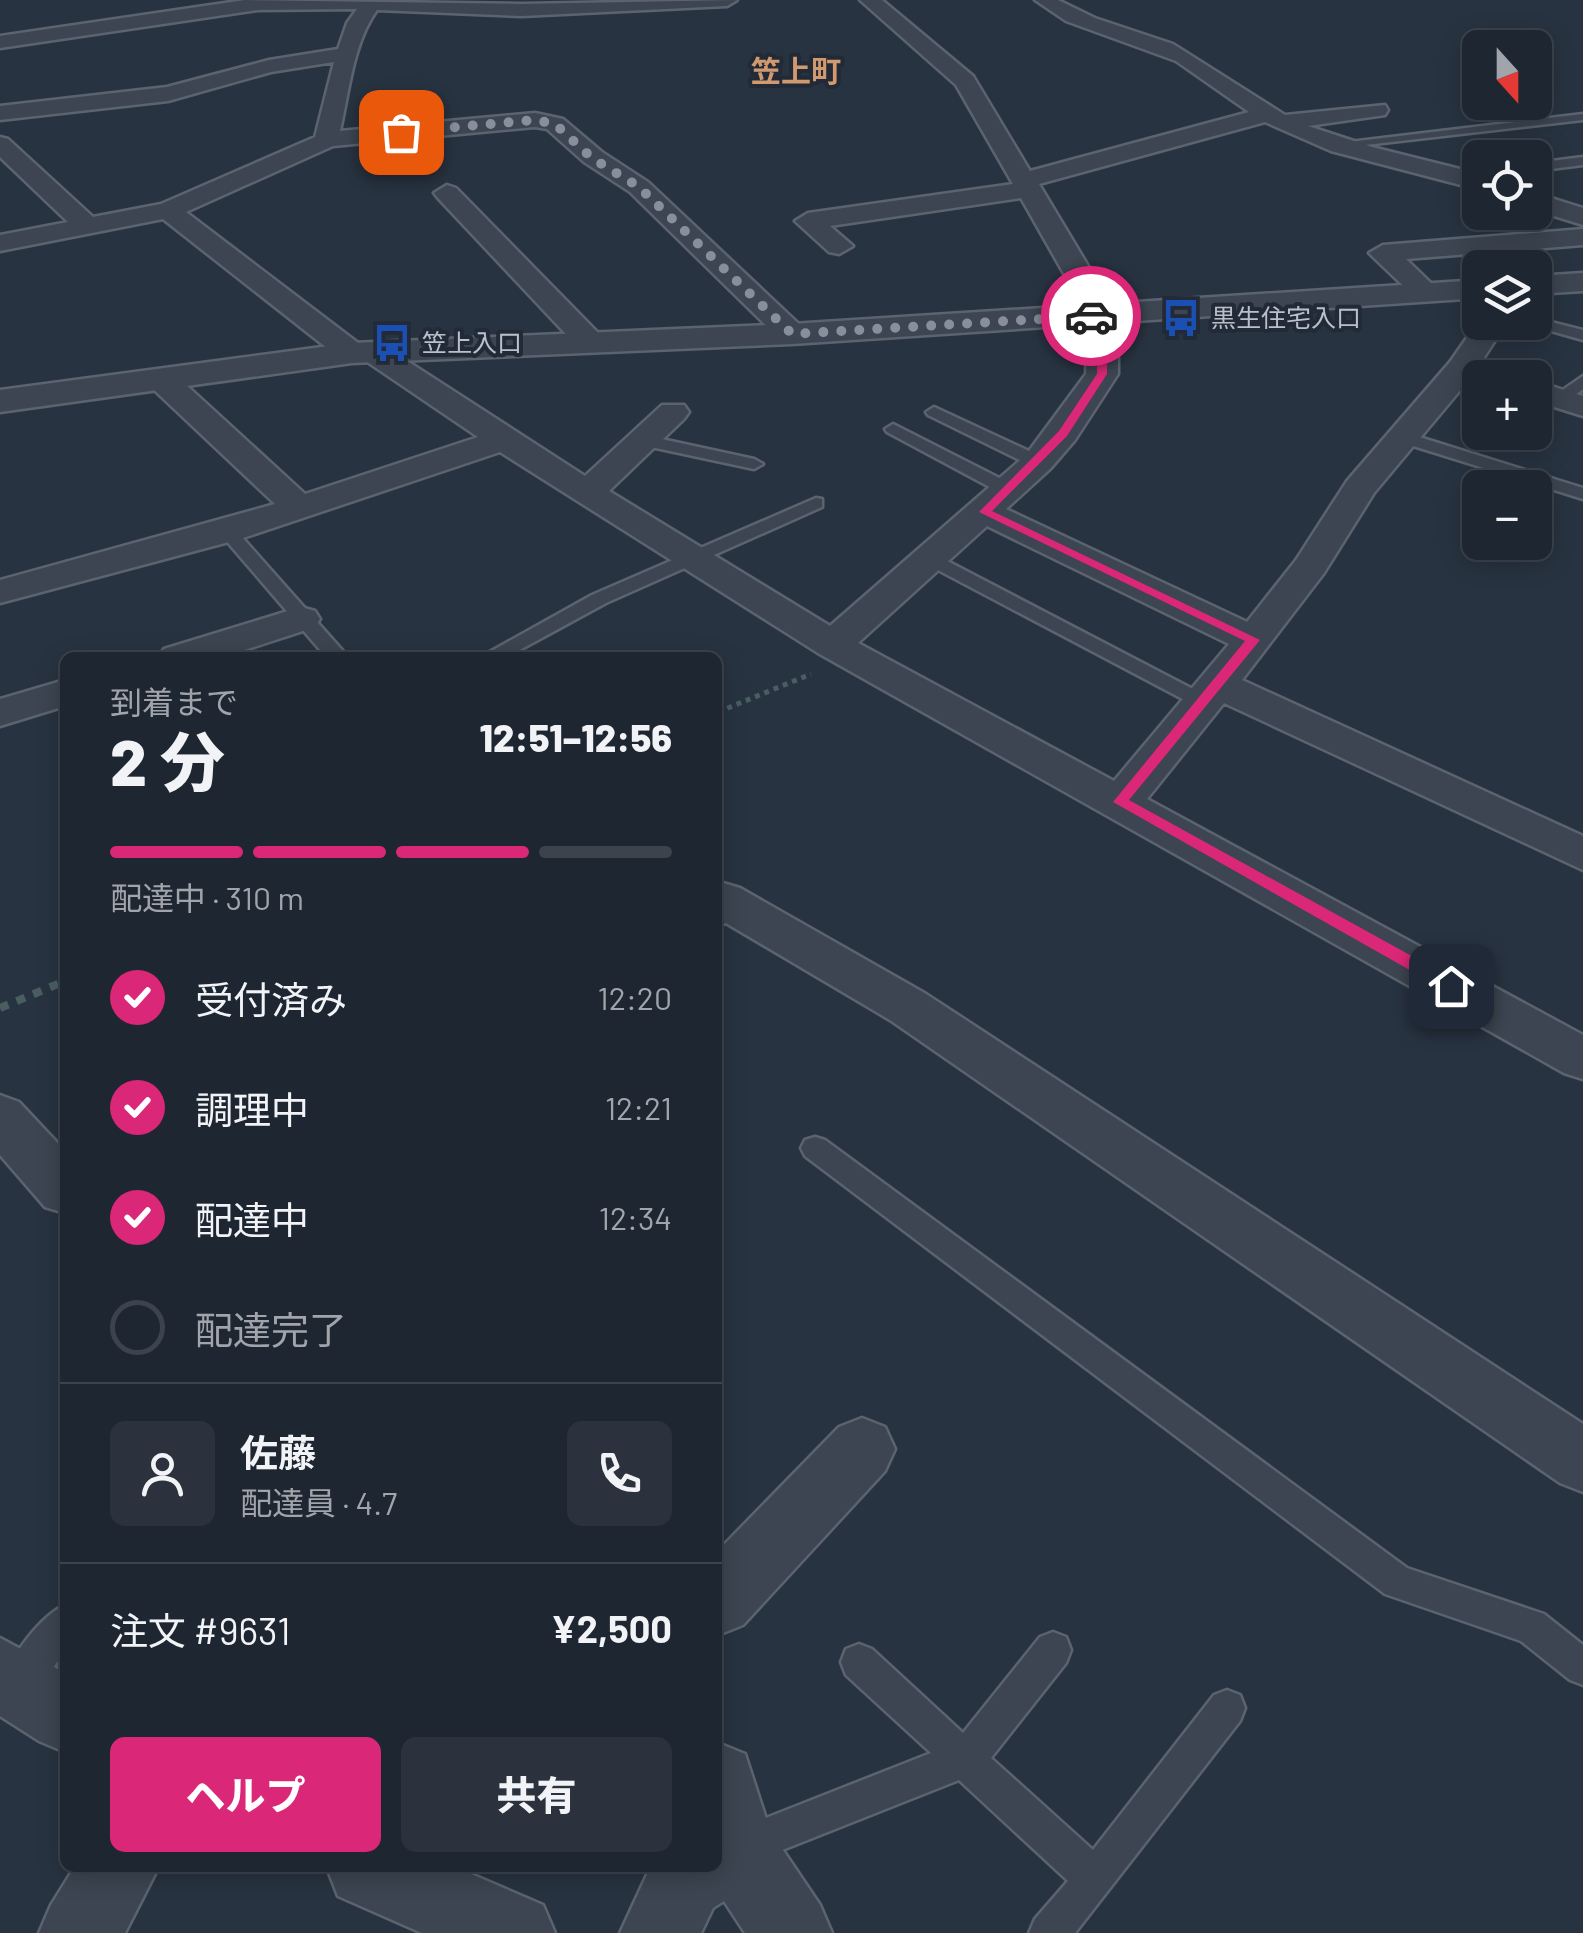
<!DOCTYPE html>
<html lang="ja">
<head>
<meta charset="utf-8">
<style>
  :root { --surface:#1e2631; --page:#2b323d; --text:#f1f3f6; --muted:#a1a5ab; --line:#3c434d; --accent:#db2777 }
  body { margin:0; font-family:Barlow,"Noto Sans JP",sans-serif; background:var(--page); color:var(--text); height:100vh; display:flex; flex-direction:column; font-size:38px; white-space:nowrap }
  * { box-sizing:border-box; margin:0 }
  p { font-size:32px; color:var(--muted) }
  .icon { flex:none; width:55px; height:55px; fill:none; stroke:currentColor; stroke-width:2; stroke-linecap:round; stroke-linejoin:round }
  .map { position:relative; flex:1; overflow:hidden }
  .details { position:absolute; left:60px; top:652px; width:662px; height:1220px; display:flex; flex-direction:column; background:var(--surface); border-radius:15px; box-shadow:0 5px 25px #0003,0 0 0 2px var(--line) }
  .details>* { flex:none }
  .needle { width:65px; rotate:159deg }
  .controls { position:absolute; left:1462px; top:30px; display:grid; gap:20px }
  .controls a { display:grid; place-items:center; width:90px; height:90px; border-radius:15px; background:var(--surface); box-shadow:0 5px 25px #0003,0 0 0 2px var(--line); font-size:50px }
  .pin { position:absolute; display:grid; place-items:center; width:85px; height:85px; color:#fff; margin:-42px; border-radius:20px; box-shadow:0 5px 15px #0006 }
  .courier { position:absolute; display:grid; place-items:center; width:100px; height:100px; margin:-50px; border:8px solid #db2777; border-radius:50%; background:#fff; color:#222; box-shadow:0 2px 12px #0007 }
  .summary em { font-style:normal; font-weight:800 }
  .summary div { display:flex; flex-direction:column-reverse }
  .summary { display:flex; align-items:center; justify-content:space-between; height:170px; padding:0 50px }
  h1 { font-size:65px; font-weight:800; line-height:75px }
  .bar { display:grid; grid-template-columns:repeat(4,1fr); gap:15px 10px; align-content:center; height:120px; padding:0 50px }
  .bar i { height:12px; border-radius:8px; background:var(--line) }
  .bar .selected { background:var(--accent) }
  .bar p { grid-column:span 4 }
  .line { display:flex; align-items:center; gap:25px; padding:0 50px; border-top:2px solid var(--line) }
  .line div { flex:1 }
  .round { display:grid; place-items:center; flex:none; width:105px; height:105px; border-radius:15px; background:var(--page) }
  ol { padding:0 50px; list-style:none }
  li { display:flex; align-items:center; gap:30px; height:110px }
  li p { margin-inline-start:auto }
  li .icon { padding:10px; border-radius:50%; background:var(--accent); color:#fff; stroke-width:4 }
  li:last-child { color:var(--muted) }
  li i { width:55px; height:55px; border:5px solid var(--line); border-radius:50% }
  .primary-button { display:flex; gap:20px; margin-top:auto; padding:20px 50px }
  .primary-button a { flex:1; height:115px; border-radius:15px; background:var(--accent); color:#fff; font-size:40px; font-weight:800; line-height:115px; text-align:center }
  .primary-button a+a { background:var(--page); color:var(--text) }
  .map>svg:first-child { display:block }
  .lines { fill:none; stroke-linecap:round; stroke-linejoin:round }
  .service-casing { stroke:#5a636e; stroke-width:5 }
  .minor-casing { stroke:#5a636e; stroke-width:5 }
  .tertiary-casing { stroke:#5a636e; stroke-width:5 }
  .path-far1 { stroke:#4a5e61; stroke-width:5; stroke-dasharray:5 5; stroke-linecap:butt }
  .path { stroke:#4a5e61; stroke-width:8; stroke-dasharray:9 9; stroke-linecap:butt }
  .service { fill:#3c4551; fill-rule:evenodd }
  .minor { fill:#3c4551; fill-rule:evenodd }
  .tertiary { fill:#3c4551; fill-rule:evenodd }
  .route { fill:#db2777 }
  .done { stroke:#868f9b; stroke-width:10; stroke-dasharray:0 18 }
  .labels { text-anchor:middle; stroke-width:8; stroke-linejoin:round; paint-order:stroke }
  .far-poi-label { font-size:25px; fill:#b9c0cb; stroke:#212a36; text-anchor:start }
  .far-quarter-label { font-size:30px; font-weight:bold; fill:#d0996f; stroke:#212a36 }
</style>
</head>
<body>
<div class="map">
<svg width="1583" height="1933" viewBox="0 0 1583 1933">
  <rect width="100%" height="100%" fill="#283341"/>
  <g class="lines">
    <g class="service-casing">
      <g id="service">
        <polygon points="1583,114 1583,120 1339,148 1333,144"/>
        <polygon points="1583,157 1583,165 1535,171 1535,163"/>
        <polygon points="1535,318 1583,330 1583,340 1530,325"/>
        <polygon points="1583,376 1583,389 1566,402 1554,402 1554,396"/>
        <polygon points="934,407 1044,458 1047,462 1032,466 928,415 926,412"/>
        <polygon points="893,424 1011,484 1014,488 999,492 887,432 885,429"/>
        <polygon points="1400,431 1583,488 1583,499 1394,440 1394,432"/>
        <polygon points="643,435 754,459 763,464 754,469 637,444 635,440"/>
        <polygon points="816,498 822,499 822,507 606,603 505,658 479,658 592,595"/>
        <polygon points="227,526 233,527 349,658 327,658 218,531"/>
        <polygon points="928,551 1208,697 1211,701 1201,707 1194,705 921,561 919,557"/>
        <polygon points="815,1137 825,1140 1407,1568 1544,1614 1583,1645 1583,1685 1570,1680 1521,1641 1385,1594 805,1156 801,1148 805,1140"/>
        <path d="M65 1605V1652L32 1695 19 1700 6 1695 1 1682C11 1657 40 1616 65 1605Z"/>
        <polygon points="1053,1632 1066,1637 1071,1650 1066,1663 991,1758 1093,1850 1214,1695 1227,1690 1240,1695 1245,1708 1240,1721 1075,1933 1029,1933 1035,1919 1068,1881 959,1780 742,1866 728,1861 723,1847 728,1833 931,1753 846,1675 841,1662 846,1649 859,1644 872,1649 963,1733 1040,1637"/>
      </g>
    </g>
    <g class="minor-casing">
      <g id="minor">
        <path d="M245 0 522 4 737 0 727 6 522 16 377 10C353 43 349 92 340 131L535 113 563 119 602 152 648 182 803 328 807 334 803 340H781L630 192 584 162 547 129 535 127 333 146 186 212 362 346H384L585 476 662 405H684L689 412 684 419 609 491 830 626 1026 455 1086 374 1088 316 1021 198 830 226 853 246 839 254 829 252 795 221 808 213 1013 184 956 85 860 0H882L973 76 1030 171 1249 112 1176 61 1066 21 1035 0H1058L1095 18 1173 44 1285 115 1385 105 1388 110 1385 115 1308 126 1372 147 1480 174V190L1331 151 1265 122 1039 184 1118 316V374L1075 440 1050 469 1006 509 1247 622 1296 560 1347 481 1450 362 1480 319V322H1507L1472 376 1374 493 1324 573 1242 680 1583 836V870L1224 703 1147 799 1583 1035V1079L1564 1073 818 653 500 452 240 539 0 603V580L275 504 150 386 145 379 150 372H172L305 494 478 437 363 359H341L163 219 0 251V235L68 222 0 157V137L8 139 93 217 161 204 315 137 334 62 271 72 168 101 0 120V106L167 87 269 60 338 49 347 23 357 9 258 10 0 48V36ZM987 526 1229 644 1114 781 858 643Z"/>
        <polygon points="447,185 456,188 602,337 606,343 602,349 580,349 438,198 434,193"/>
        <polygon points="1535,193 1583,208 1583,225 1535,210"/>
        <polygon points="1583,229 1583,245 1406,259 1441,293 1437,299 1417,299 1369,253 1383,245"/>
        <polygon points="1535,381 1583,396 1583,416 1535,401"/>
        <polygon points="301,607 315,611 320,619 315,627 220,658 158,658 164,649"/>
        <polygon points="65,680 65,706 0,726 0,699"/>
        <polygon points="723,883 740,888 926,994 1583,1424 1583,1492 1560,1483 890,1020 726,923 718,926 718,885"/>
        <polygon points="0,1095 19,1102 65,1151 65,1213 45,1207 0,1155"/>
        <polygon points="862,1418 885,1427 895,1449 885,1471 743,1625 718,1635 718,1551 839,1427"/>
        <polygon points="0,1638 65,1673 65,1752 39,1741 0,1716"/>
        <polygon points="718,1743 745,1754 770,1831 820,1905 832,1933 745,1933 724,1901 713,1908 701,1933 620,1933 650,1868 718,1868"/>
        <polygon points="74,1868 158,1868 125,1933 39,1933 51,1905"/>
        <polygon points="327,1868 457,1868 543,1905 555,1933 422,1933 338,1896"/>
      </g>
    </g>
    <g class="tertiary-casing">
      <g id="tertiary">
        <polygon points="1583,273 1583,291 1535,294 1535,276"/>
        <polygon points="1480,280 1480,298 792,344 352,363 0,412 0,390 352,343 792,324"/>
      </g>
    </g>
    <polyline class="path-far1" points="718,712 811,674"/>
    <polyline class="path" points="0,1008 65,981"/>
    <use href="#service" class="service"/>
    <use href="#minor" class="minor"/>
    <use href="#tertiary" class="tertiary"/>
  </g>
  <polygon class="route" points="1103,313 1108,316 1107,374 1067,436 992,511 1260,640 1129,800 1457,981 1457,990 1445,990 1113,802 1245,641 979,512 1059,431 1097,374 1098,319 1086,316"/>
  <g class="lines">
    <polyline class="done" points="401,132 535,120 555,124 592,158 639,187 792,334 1091,316"/>
  </g>
  <defs>
    <g id="bus-bare" transform="scale(3)"><path d="M-5-6H5V4H4V6H2V4H-2V6H-4V4H-5ZM-3.5-4V0h7V-4ZM-3.5 1.2v1.5H-2V1.2ZM2 1.2v1.5H3.5V1.2Z" fill="#1a4fb4" stroke="#212a36" stroke-width="2.5" paint-order="stroke"/></g>
  </defs>
  <g fill-rule="evenodd">
    <use href="#bus-bare" x="1181" y="318"/>
    <use href="#bus-bare" x="392" y="343"/>
  </g>
  <g class="labels">
    <g class="far-poi-label">
      <text x="1211" y="327">黒生住宅入口</text>
      <text x="422" y="352">笠上入口</text>
    </g>
    <g class="far-quarter-label">
      <text x="796" y="82">笠上町</text>
    </g>
  </g>
</svg>
<div class="controls">
<a><svg class="needle" viewBox="-14 -14 28 28"><path d="M0-13l5 13h-10z" fill="#e53935"/><path d="M0 13l5-13h-10z" fill="#a1a5ab"/></svg></a>
<a><svg class="icon" aria-label="locate" viewBox="0 0 24 24"><circle cx="12" cy="12" r="6"/><path d="M12 2v4M12 18v4M2 12h4M18 12h4"/></svg></a>
<a><svg class="icon" aria-label="layers" viewBox="0 0 24 24"><path d="M12 4l9 5-9 5-9-5zM3 14l9 5 9-5"/></svg></a>
<a>+</a>
<a>−</a>
</div>
<div class="pin" style="left:401px;top:132px;background:#ea580c"><svg class="icon" aria-label="bag" viewBox="0 0 24 24"><path d="M5 8h14l-1 12H6zM9 8a3 3 0 0 1 6 0"/></svg></div>
<div class="pin" style="left:1451px;top:986px;background:#1f2937"><svg class="icon" aria-label="home" viewBox="0 0 24 24"><path d="M3 11l9-7 9 7M6 9v11h12V9"/></svg></div>
<div class="courier" style="left:1091px;top:316px"><svg class="icon" aria-label="car" viewBox="0 0 24 24"><path d="M5 17H2v-5l4-1 3-4h7l3 4 3 1v5h-3M9 17h6M6 11h13"/><circle cx="7" cy="17" r="2"/><circle cx="17" cy="17" r="2"/></svg></div>
<section class="details">
<div class="summary"><div><h1>2 分</h1><p>到着まで</p></div><em>12:51–12:56</em></div>
<div class="bar"><i class="selected"></i><i class="selected"></i><i class="selected"></i><i></i><p>配達中 · 310 m</p></div>
<ol>
<li><svg class="icon" aria-label="check" viewBox="0 0 24 24"><path d="M5 12l5 5 9-10"/></svg>受付済み<p>12:20</p></li>
<li><svg class="icon" aria-label="check" viewBox="0 0 24 24"><path d="M5 12l5 5 9-10"/></svg>調理中<p>12:21</p></li>
<li><svg class="icon" aria-label="check" viewBox="0 0 24 24"><path d="M5 12l5 5 9-10"/></svg>配達中<p>12:34</p></li>
<li><i></i>配達完了</li>
</ol>
<div class="line" style="height:180px"><a class="round"><svg class="icon" aria-label="person" viewBox="0 0 24 24"><circle cx="12" cy="8" r="4"/><path d="M4 21q1-7 8-7t8 7"/></svg></a><div><b>佐藤</b><p>配達員 · 4.7</p></div><a class="round"><svg class="icon" aria-label="phone" viewBox="0 0 24 24"><path d="M5 4h4l2 5-3 2q2 4 5 5l2-3 5 2v4C11 20 4 13 5 4z"/></svg></a></div>
<div class="line" style="height:130px"><div>注文 #9631</div><b>¥2,500</b></div>
<div class="primary-button"><a>ヘルプ</a><a>共有</a></div>
</section>
</div>
</body>
</html>
